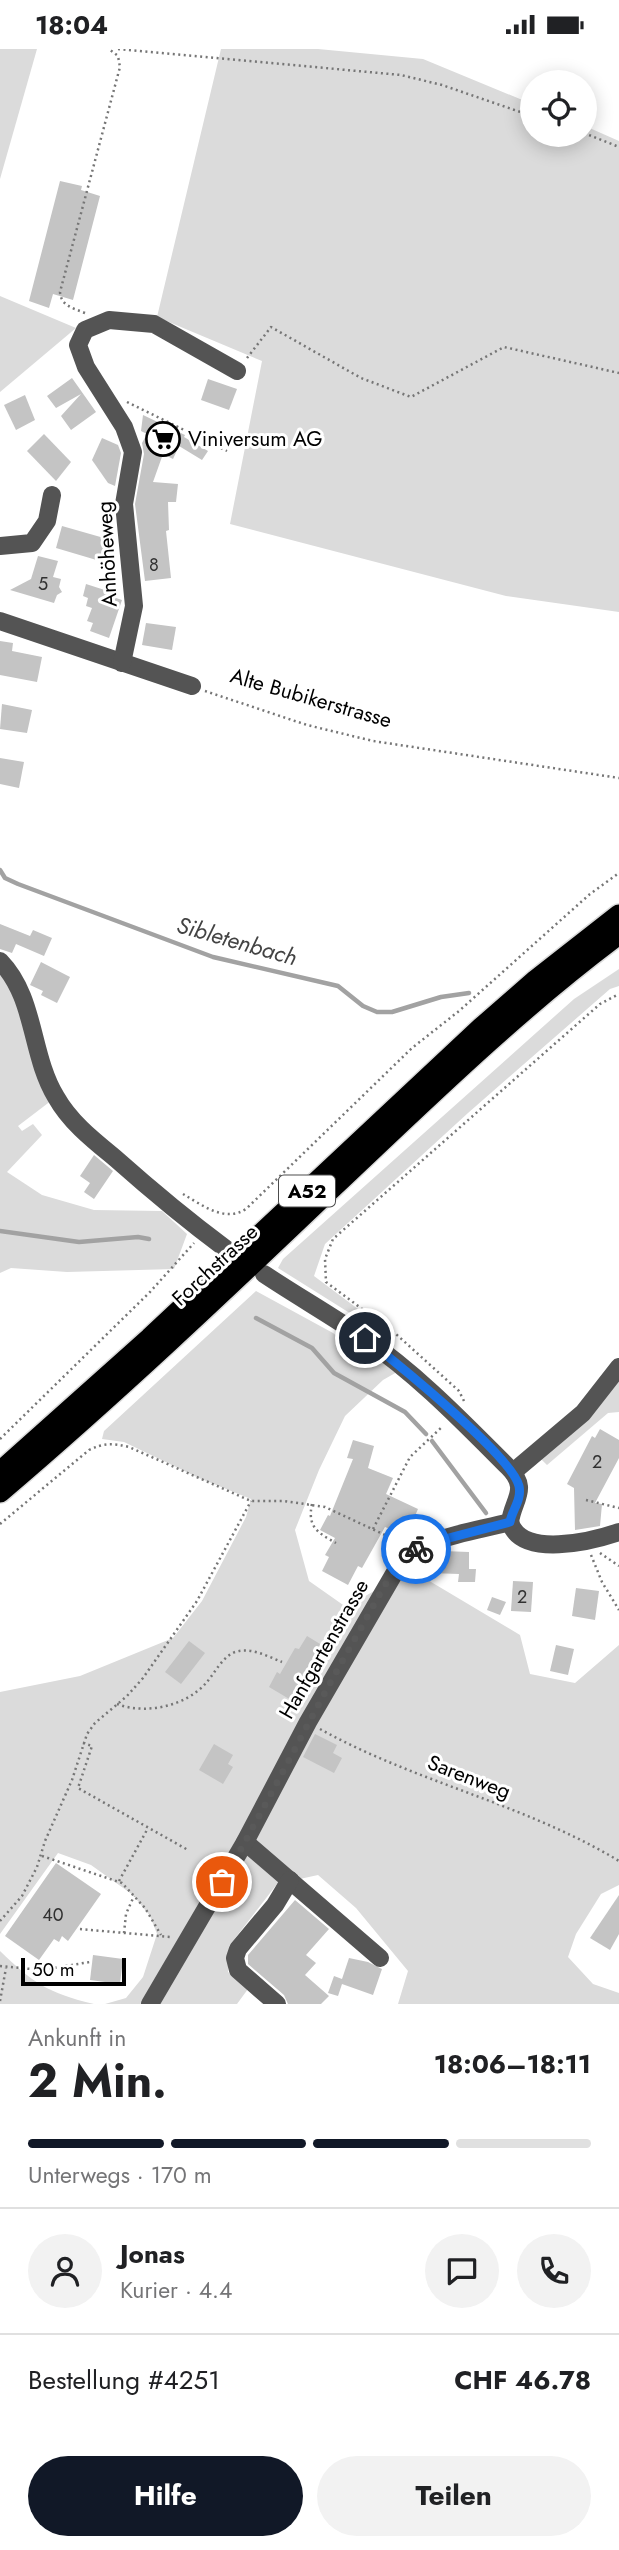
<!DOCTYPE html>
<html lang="de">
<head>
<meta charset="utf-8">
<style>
  :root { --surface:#fff; --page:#f2f2f2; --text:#202124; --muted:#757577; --line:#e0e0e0; --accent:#111827 }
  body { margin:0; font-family:Jost,sans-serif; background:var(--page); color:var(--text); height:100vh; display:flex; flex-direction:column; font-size:26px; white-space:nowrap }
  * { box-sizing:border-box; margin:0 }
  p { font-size:23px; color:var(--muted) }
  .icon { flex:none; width:38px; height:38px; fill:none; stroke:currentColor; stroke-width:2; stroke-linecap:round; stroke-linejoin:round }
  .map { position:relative; height:1955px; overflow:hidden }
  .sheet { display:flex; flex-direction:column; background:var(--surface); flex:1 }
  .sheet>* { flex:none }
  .tools { position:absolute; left:520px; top:21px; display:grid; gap:14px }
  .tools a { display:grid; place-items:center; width:77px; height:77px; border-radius:50%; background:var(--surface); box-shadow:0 4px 18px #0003; font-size:35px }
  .scale { position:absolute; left:21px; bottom:18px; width:105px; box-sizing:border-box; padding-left:7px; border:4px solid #000; border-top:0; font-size:19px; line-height:24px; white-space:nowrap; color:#000; -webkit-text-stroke:5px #fff; paint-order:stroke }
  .pin { position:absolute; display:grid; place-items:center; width:60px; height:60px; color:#fff; margin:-30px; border:4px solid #fff; border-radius:50%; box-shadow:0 2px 7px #0007 }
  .courier { position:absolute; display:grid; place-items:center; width:70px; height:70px; margin:-35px; border:5px solid #1a73e8; border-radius:50%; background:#fff; color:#222; box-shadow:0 2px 9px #0007 }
  .head em { font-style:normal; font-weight:700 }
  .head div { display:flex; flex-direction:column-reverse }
  .head { display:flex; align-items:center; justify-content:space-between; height:119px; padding:0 28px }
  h1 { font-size:46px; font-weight:700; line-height:52px }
  .bar { display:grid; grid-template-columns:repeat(4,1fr); gap:10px 7px; align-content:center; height:84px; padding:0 28px }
  .bar i { height:9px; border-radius:5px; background:var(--line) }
  .bar .selected { background:var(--accent) }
  .bar p { grid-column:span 4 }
  .line { display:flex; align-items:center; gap:18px; padding:0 28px; border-top:2px solid var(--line) }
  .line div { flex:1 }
  .round { display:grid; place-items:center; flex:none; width:74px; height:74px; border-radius:37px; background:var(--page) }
  .action { display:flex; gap:14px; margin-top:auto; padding:14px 28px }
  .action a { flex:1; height:80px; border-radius:42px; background:var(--accent); color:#fff; font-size:28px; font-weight:700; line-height:80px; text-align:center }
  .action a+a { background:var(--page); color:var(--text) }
  .status { display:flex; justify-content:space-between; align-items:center; height:49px; padding:0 35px; background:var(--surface); direction:ltr }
  .status svg { height:19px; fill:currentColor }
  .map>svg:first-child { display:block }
  .green { fill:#dbdbdb }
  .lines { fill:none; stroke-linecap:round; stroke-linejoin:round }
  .stream { stroke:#a2a2a2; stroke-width:4.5 }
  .building { fill:#c4c4c4 }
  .highway-casing { stroke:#dbdbdb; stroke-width:24 }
  .path { stroke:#767676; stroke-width:2.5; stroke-dasharray:2 3.5; stroke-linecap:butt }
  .minor { stroke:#545454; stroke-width:18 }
  .highway { stroke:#000; stroke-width:21 }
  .done { stroke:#595959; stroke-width:7; stroke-dasharray:0 12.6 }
  .route { stroke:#1a73e8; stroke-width:9 }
  .labels { text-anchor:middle; stroke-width:6; stroke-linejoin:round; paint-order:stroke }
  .number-label { font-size:18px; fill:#313131 }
  .shield { fill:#fff; stroke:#4c4c4c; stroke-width:2 }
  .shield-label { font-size:19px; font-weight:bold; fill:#000 }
  .poi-label { font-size:21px; fill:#000; stroke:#fff; text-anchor:start }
  .street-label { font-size:21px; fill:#000; stroke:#fff }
  .water-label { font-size:23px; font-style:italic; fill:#434343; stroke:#fff }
</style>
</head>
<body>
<div class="status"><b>18:04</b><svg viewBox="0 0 49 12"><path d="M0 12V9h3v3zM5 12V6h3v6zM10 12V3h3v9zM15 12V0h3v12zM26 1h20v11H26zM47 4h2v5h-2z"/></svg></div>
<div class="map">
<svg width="619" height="1955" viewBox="0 0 619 1955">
  <rect width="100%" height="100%" fill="#fff"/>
  <g class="green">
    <polygon points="0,0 37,0 0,130"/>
    <polygon points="221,0 318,0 423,10 532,55 532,86 584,86 585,77 619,92 619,563 506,547 230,475 262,312 157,268"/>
    <polygon points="0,247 76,279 0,343"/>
    <polygon points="0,912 56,1048 18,1077 22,1082 33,1075 42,1086 7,1123 42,1146 94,1161 162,1162 187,1185 174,1220 67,1223 11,1219 0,1224"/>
    <polygon points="619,920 619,937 610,940 468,1064 325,1195 314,1227 366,1266 372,1278 278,1219 283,1210 574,950"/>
    <polygon points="256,1242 333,1284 361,1306 387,1314 397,1323 383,1331 345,1367 319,1421 295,1481 309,1532 346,1558 411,1521 520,1586 530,1625 575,1634 619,1596 619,1836 601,1845 576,1885 568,1908 593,1935 619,1944 619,1955 398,1955 408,1922 356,1859 318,1826 277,1835 229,1897 228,1923 248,1940 237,1955 105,1955 126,1949 143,1928 157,1885 150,1867 133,1846 91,1816 58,1804 0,1885 0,1643 80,1627 173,1589 202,1552 246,1468 251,1450 199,1429 124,1393 102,1390 104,1382"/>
    <polygon points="619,1318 619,1363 608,1364 547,1416 536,1405"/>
    <path d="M0 1902C33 1934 48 1944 94 1955H0Z"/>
  </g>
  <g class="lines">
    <g class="stream">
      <polyline points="0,821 5,829 18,835 213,908 338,937 363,957 377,963 392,963 441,948 469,944"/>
      <polyline points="0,1182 79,1193 138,1188 149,1190"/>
      <polyline points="256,1269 312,1299 334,1324 405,1363 426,1385"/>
      <polyline points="432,1392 486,1464"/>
    </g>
  </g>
  <g class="building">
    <polygon points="60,132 82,137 81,141 100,147 73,251 53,245 49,259 29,252"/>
    <polygon points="72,329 96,363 71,381 61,367 81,345 56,359 47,347"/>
    <polygon points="208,330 237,340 229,361 201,351"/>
    <polygon points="25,346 35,371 16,381 4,356"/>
    <polygon points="143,366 185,386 184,388 208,402 202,411 179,397 173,410 163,405 153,433 178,435 176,453 168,453 169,481 166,482 171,529 145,532 135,455 144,405 142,394 147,385 141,382"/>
    <polygon points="44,385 71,413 56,432 27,402"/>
    <polygon points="102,389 118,396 121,404 115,437 108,434 92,411"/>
    <polygon points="62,477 111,491 113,505 110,515 56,499"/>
    <polygon points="38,507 58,512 53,528 61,530 59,538 62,543 57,546 54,554 10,541 31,530"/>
    <polygon points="86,535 114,544 113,548 122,551 109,589 90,582 93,574 87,572 92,559 86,557 88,549 83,547"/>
    <polygon points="146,574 176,578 172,601 142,596"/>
    <polygon points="0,592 13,594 12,602 42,608 37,633 0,626"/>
    <polygon points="2,655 32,661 27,684 0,680"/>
    <polygon points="0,709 24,713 19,739 0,735"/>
    <polygon points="0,875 30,887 33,881 52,889 44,907 16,895 12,904 0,900"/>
    <polygon points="41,913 70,928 57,954 41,946 43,942 30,936"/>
    <polygon points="94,1106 113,1122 94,1150 84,1143 90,1134 80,1127"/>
    <polygon points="600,1380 619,1391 619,1409 595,1454 602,1455 600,1477 575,1481 574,1439 567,1435 592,1387 595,1389"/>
    <polygon points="353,1391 374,1397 368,1419 393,1429 386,1445 418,1460 406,1487 385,1478 362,1519 358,1517 348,1536 322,1522 329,1508 325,1506 335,1489 320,1481 328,1466 330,1467 353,1410 347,1409"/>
    <polygon points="443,1502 469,1503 469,1520 476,1520 475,1533 458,1533 459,1525 430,1524 431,1507"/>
    <polygon points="513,1532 533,1533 531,1563 511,1562"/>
    <polygon points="576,1539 599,1542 595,1571 572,1567"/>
    <polygon points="492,1548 506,1553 500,1566 487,1561"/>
    <polygon points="307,1587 330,1601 296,1654 269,1638 277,1623 280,1625 295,1599 299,1600"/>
    <polygon points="189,1592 205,1604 181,1635 165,1623"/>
    <polygon points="556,1596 574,1600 568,1626 550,1622"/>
    <polygon points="315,1685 337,1696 333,1704 342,1709 334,1724 303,1708"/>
    <polygon points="214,1695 233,1706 228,1715 233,1718 223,1735 199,1721"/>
    <polygon points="56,1814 101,1845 68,1892 62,1887 59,1893 54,1890 39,1911 5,1887"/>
    <polygon points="619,1846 619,1885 610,1901 590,1889"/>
    <polygon points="295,1851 329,1880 306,1906 316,1914 305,1926 329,1947 321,1955 288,1955 284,1946 248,1915 248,1906"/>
    <polygon points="93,1906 123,1910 120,1935 90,1931"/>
    <polygon points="349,1909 368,1913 382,1920 373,1946 342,1935 338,1947 328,1944 334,1927 342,1930"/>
  </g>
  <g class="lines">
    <g class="highway-casing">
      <g id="highway">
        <polyline points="0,1423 150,1289 481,979 536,931 619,866"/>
        <path d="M0 1443C115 1345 224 1242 333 1138 425 1051 517 961 619 885"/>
      </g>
    </g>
    <g class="path">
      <polyline points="118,0 401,26 442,36 532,67"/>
      <polyline points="584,84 619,98"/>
      <path d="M85 264C73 259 61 257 60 243L120 18 118 7 109 0"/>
      <polyline points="247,309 271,278 361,329 411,348 504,298 619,324"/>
      <polyline points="127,353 227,402"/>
      <polyline points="205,642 307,676 373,692 619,729"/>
      <path d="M183 1145C202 1156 225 1174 246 1160L412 999 459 962 590 845 619 824"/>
      <polyline points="464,1352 459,1342 397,1286 326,1233 325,1210 333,1190 600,955 619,945"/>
      <polyline points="0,1390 150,1243 194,1194"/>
      <polyline points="586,1451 619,1459"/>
      <path d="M312 1455C307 1478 318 1484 336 1494"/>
      <path d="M0 1475 89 1401C103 1394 114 1394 129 1398L251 1452H284L325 1458 400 1493"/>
      <polyline points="373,1480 410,1408 443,1377"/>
      <polyline points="600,1504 619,1517"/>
      <polyline points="591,1506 602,1533 619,1561"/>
      <path d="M117 1655C146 1666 186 1657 206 1634 215 1624 222 1608 235 1603 251 1598 267 1607 282 1613"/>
      <path d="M320 1680C415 1733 525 1755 619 1812"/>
      <polyline points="83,1694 92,1697 78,1739 188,1801"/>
      <polyline points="42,1807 122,1834 145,1859 161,1886"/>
      <polyline points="119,1832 148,1779"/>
      <polyline points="0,1872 22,1847 37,1818 45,1792 72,1731 87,1685 95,1674 127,1647 143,1629 197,1552 251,1452"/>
      <polyline points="80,1880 170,1888"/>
      <polyline points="124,1884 126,1865 134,1847"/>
      <polyline points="0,1917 41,1921 90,1913"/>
      <polyline points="0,1952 6,1919"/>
    </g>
    <g class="minor">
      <polyline points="0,497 32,494 47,472 52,446"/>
      <polyline points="0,572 192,637"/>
      <polyline points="122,614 134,557 124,455 133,403 124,378 86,318 78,296 85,281 109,271 154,275 237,322"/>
      <path d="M0 912C36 949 30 1005 56 1048 70 1073 93 1091 115 1109 151 1141 187 1171 226 1200"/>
      <path d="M264 1225C297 1247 332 1267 364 1289 417 1325 463 1373 508 1418 530 1440 513 1450 510 1473"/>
      <polyline points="513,1423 583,1364 619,1318"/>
      <path d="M510 1473C521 1510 593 1492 619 1483"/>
      <polyline points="245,1793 380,1909"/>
      <path d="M150 1955 245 1793 308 1673 398 1518C422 1487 474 1483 510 1473"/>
      <polyline points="277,1955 238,1921 235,1909 238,1900 275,1856 290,1831"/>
    </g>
    <use href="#highway" class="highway"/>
  </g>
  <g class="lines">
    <path class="done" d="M222 1833C271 1749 313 1662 361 1579 376 1553 391 1518 416 1500"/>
    <path class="route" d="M365 1289C394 1312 512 1407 519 1437 522 1451 512 1461 510 1473L426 1495 416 1500"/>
  </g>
  <defs>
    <g id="supermarket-ring" transform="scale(1.75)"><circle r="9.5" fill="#fff" stroke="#000" stroke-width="1.5"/><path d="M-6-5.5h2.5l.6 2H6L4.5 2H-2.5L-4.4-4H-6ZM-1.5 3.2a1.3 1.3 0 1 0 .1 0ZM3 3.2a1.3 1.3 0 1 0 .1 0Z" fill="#000"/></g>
  </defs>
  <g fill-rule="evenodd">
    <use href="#supermarket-ring" x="163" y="390"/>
  </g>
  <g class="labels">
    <g class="number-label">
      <text x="154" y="522">8</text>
      <text x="43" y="541">5</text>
      <text x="597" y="1419">2</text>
      <text x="522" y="1554">2</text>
      <text x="53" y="1872">40</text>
    </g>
    <rect class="shield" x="279" y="1126.5" width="56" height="31" rx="5"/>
    <g class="shield-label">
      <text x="307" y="1149">A52</text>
    </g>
    <g class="poi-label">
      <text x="188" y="397">Viniversum AG</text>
    </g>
    <g class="street-label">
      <text transform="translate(107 505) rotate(-93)" y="7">Anhöheweg</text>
      <text transform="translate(311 649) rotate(16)" y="7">Alte Bubikerstrasse</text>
      <text transform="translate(215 1216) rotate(-43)" y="7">Forchstrasse</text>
      <text transform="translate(324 1600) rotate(-60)" y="7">Hanfgartenstrasse</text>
      <text transform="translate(469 1728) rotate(21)" y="7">Sarenweg</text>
    </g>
    <g class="water-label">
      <text transform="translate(237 892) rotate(16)" y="8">Sibletenbach</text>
    </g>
  </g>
</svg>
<div class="tools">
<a><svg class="icon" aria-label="locate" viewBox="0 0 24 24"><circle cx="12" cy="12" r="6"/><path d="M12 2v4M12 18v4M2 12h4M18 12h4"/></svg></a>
</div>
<div class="scale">50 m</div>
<div class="pin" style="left:222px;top:1833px;background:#ea580c"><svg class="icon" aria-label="bag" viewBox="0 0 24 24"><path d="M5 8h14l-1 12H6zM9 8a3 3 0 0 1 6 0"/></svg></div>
<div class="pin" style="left:365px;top:1289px;background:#1f2937"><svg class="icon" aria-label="home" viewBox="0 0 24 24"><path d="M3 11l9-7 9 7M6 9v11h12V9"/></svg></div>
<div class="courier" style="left:416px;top:1500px"><svg class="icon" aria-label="bike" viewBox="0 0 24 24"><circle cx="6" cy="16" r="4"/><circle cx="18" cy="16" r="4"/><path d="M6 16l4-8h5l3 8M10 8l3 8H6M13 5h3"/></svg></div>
</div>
<section class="sheet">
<div class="head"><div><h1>2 Min.</h1><p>Ankunft in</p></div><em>18:06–18:11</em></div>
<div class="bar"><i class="selected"></i><i class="selected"></i><i class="selected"></i><i></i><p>Unterwegs · 170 m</p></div>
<div class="line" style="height:126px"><a class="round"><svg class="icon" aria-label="person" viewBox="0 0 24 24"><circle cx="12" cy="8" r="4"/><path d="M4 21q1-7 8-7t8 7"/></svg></a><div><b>Jonas</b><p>Kurier · 4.4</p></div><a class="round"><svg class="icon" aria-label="chat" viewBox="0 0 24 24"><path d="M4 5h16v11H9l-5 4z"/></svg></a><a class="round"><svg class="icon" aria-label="phone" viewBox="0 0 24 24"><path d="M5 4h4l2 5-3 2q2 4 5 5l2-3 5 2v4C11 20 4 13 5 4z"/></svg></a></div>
<div class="line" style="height:91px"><div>Bestellung #4251</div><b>CHF 46.78</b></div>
<div class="action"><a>Hilfe</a><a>Teilen</a></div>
</section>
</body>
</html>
